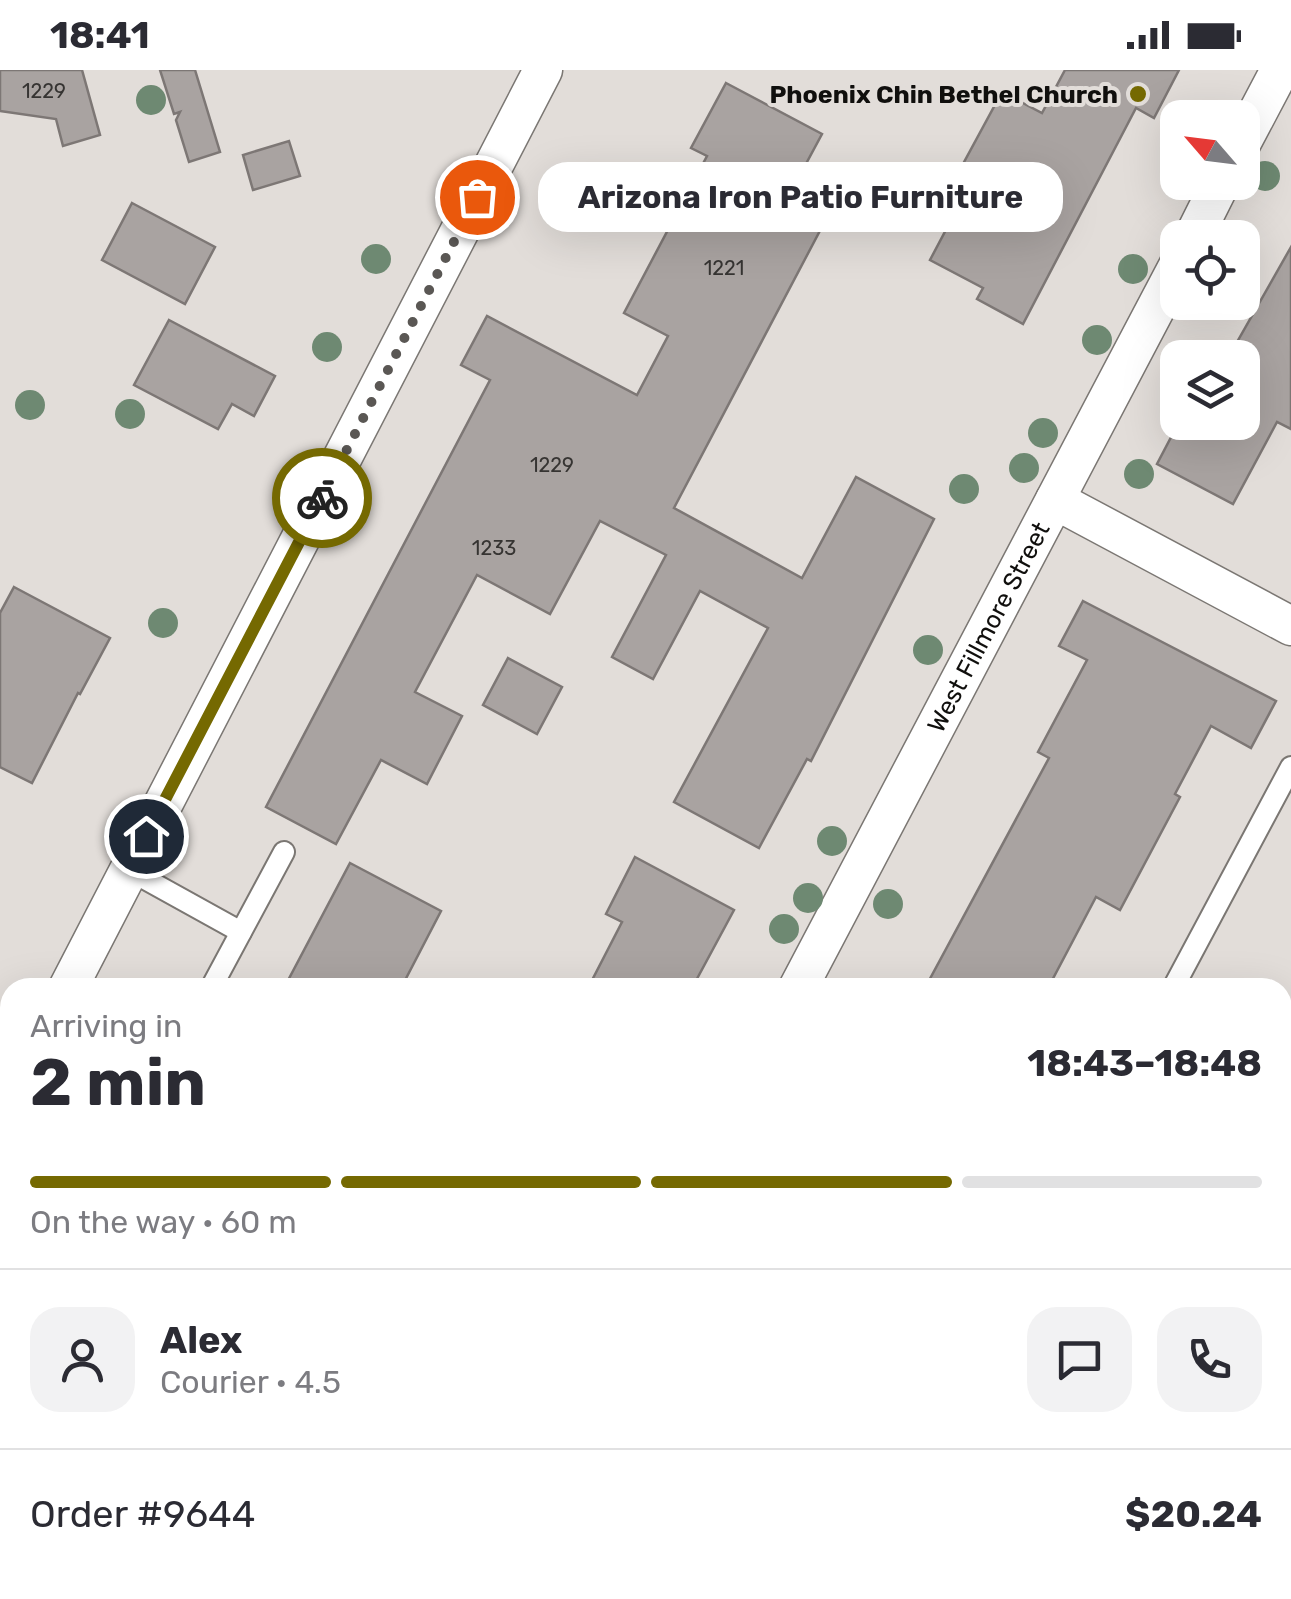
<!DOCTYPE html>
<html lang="en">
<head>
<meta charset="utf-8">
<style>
  :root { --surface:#fff; --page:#f2f2f3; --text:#2b2b33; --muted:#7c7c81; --line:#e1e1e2; --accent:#756901 }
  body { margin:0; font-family:Rubik,sans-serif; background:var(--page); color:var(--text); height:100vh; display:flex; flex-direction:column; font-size:38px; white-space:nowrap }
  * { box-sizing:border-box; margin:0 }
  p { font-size:32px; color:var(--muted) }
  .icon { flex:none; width:55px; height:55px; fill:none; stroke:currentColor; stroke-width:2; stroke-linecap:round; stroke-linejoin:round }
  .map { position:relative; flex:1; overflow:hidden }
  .details { position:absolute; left:0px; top:908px; width:1292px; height:622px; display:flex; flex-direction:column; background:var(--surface); border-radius:30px 30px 0 0; box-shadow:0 10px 40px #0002 }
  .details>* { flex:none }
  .needle { width:65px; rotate:298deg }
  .controls { position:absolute; left:1160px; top:30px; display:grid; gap:20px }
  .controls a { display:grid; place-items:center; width:100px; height:100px; border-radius:20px; background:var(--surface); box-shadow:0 10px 40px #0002; font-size:50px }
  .pin { position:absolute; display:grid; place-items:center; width:85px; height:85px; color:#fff; margin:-42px; border:5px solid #fff; border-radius:50%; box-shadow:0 2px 10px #0007 }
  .courier { position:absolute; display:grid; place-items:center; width:100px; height:100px; margin:-50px; border:8px solid #756901; border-radius:50%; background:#fff; color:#222; box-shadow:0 2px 12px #0007 }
  .bubble { position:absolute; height:70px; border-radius:30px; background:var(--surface); box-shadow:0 10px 40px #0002; font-size:32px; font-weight:700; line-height:70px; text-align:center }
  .summary em { font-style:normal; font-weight:700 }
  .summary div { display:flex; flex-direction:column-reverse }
  .summary { display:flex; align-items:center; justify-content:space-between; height:170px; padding:0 30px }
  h1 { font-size:65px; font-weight:700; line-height:75px }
  .bar { display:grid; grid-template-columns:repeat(4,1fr); gap:15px 10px; align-content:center; height:120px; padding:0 30px }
  .bar i { height:12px; border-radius:8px; background:var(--line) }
  .bar .selected { background:var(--accent) }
  .bar p { grid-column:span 4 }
  .line { display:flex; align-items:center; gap:25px; padding:0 30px; border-top:2px solid var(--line) }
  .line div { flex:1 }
  .round { display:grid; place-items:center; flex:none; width:105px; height:105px; border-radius:30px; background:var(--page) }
  .status { display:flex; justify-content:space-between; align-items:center; height:70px; padding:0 50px; background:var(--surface); direction:ltr }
  .status svg { height:28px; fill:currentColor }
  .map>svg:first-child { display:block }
  .building { fill:#a9a3a1; stroke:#7d7775; stroke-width:2.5 }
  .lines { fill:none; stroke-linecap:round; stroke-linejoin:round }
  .lane-casing { stroke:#7b7773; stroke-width:24 }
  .street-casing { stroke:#7b7773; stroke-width:41 }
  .secondary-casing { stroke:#7b7773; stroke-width:56 }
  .lane { stroke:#fff; stroke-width:20 }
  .street { stroke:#fff; stroke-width:38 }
  .secondary { stroke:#fff; stroke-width:52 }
  .tree { fill:#6e8972 }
  .done { stroke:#5a5754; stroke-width:10; stroke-dasharray:0 18 }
  .route { stroke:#756901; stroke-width:12 }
  .poi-dot { fill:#756901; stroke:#e2ddd9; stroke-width:4 }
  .labels { text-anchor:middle; stroke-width:8; stroke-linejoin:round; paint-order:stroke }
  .number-label { font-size:20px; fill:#363432 }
  .poi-label { font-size:25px; font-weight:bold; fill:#100f0d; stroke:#e2ddd9; text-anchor:end }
  .street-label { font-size:25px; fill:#100f0d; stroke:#e2ddd9 }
</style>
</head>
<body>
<div class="status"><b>18:41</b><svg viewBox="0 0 49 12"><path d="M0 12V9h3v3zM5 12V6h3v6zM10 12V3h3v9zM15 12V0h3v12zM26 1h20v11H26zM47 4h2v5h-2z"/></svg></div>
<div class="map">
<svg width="1291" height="1529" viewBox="0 0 1291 1529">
  <rect width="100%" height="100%" fill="#e2ddd9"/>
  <g class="building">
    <polygon points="0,0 82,0 100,65 63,76 56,49 0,41"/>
    <polygon points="160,0 195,0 220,82 189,92 176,50 180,42 174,44"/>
    <polygon points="1065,0 1179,0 1154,48 1136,38 1023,254 977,229 983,218 930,190 977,101 963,94 1002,22 1042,43"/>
    <polygon points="726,13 822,64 785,133 824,153 674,438 802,508 856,407 934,449 811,691 807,689 759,778 674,732 768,558 700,521 653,609 612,587 666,485 600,451 550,544 477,505 415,622 462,646 427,714 381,690 336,774 266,737 490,310 461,295 487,246 637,325 668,266 624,243 707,86 691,78"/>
    <polygon points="289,71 300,106 253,120 243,85"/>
    <polygon points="132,133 215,177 185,234 102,190"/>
    <polygon points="1291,177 1291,359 1277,352 1233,434 1157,394 1179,352 1242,352 1242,288 1228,288"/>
    <polygon points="169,250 275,306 254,346 232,334 218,359 134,315"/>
    <polygon points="14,517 110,568 80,624 78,623 32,713 0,697 0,543"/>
    <polygon points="1083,531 1276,631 1251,678 1211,656 1175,724 1180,727 1120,840 1096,827 1048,918 925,918 1049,688 1038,682 1087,590 1059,576"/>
    <polygon points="508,588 562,617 537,664 483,635"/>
    <polygon points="635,787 734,840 692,918 588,918 622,852 606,844"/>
    <polygon points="350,793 441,841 401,918 284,918"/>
  </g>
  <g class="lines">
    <g class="lane-casing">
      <g id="lane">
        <polyline points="129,800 241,862"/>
        <polyline points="211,918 284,782"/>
        <polyline points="1173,918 1291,697"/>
        <polyline points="186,1529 191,1520"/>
        <polyline points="847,1529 852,1520"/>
      </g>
    </g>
    <g class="street-casing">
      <g id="street">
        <polyline points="1242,72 1280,0"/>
        <polyline points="1193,168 1221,112"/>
        <polyline points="1055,430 1291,556"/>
        <polyline points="68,918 543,0"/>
        <path id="s1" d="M798 918 1178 196"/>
        <polyline points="0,1047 10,1028"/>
        <polyline points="1282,1389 1291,1372"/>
        <polyline points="479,1529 483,1520"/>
        <polyline points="1209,1529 1214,1520"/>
      </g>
    </g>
    <g class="secondary-casing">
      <g id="secondary">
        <polyline points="0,1335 10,1341"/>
        <polyline points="348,1520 365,1529"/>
      </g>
    </g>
    <use href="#lane" class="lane"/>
    <use href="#street" class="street"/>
    <use href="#secondary" class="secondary"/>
  </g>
  <g class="tree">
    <circle cx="151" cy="30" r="15"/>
    <circle cx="1265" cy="106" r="15"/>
    <circle cx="376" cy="189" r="15"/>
    <circle cx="1133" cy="199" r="15"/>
    <circle cx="1097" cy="270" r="15"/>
    <circle cx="327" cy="277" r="15"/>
    <circle cx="30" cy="335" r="15"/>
    <circle cx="130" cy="344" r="15"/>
    <circle cx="1043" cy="363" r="15"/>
    <circle cx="1024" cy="398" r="15"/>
    <circle cx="1139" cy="404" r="15"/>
    <circle cx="964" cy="419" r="15"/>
    <circle cx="163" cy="553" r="15"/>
    <circle cx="928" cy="580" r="15"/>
    <circle cx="832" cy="771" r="15"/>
    <circle cx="808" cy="828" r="15"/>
    <circle cx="888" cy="834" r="15"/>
    <circle cx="784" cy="859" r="15"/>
  </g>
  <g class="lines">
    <polyline class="done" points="322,428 477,127"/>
    <polyline class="route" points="146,766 322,428"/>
  </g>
  <circle class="poi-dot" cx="1138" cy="24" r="10"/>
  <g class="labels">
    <g class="number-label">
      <text x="44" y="28">1229</text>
      <text x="724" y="205">1221</text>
      <text x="552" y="402">1229</text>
      <text x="494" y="485">1233</text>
    </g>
    <g class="poi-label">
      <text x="1118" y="33">Phoenix Chin Bethel Church</text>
    </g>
    <g class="street-label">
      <text dy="9" stroke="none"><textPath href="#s1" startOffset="408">West Fillmore Street</textPath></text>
    </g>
  </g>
</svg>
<div class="controls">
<a><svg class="needle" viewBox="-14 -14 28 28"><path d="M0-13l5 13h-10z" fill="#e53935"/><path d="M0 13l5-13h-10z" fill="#7c7c81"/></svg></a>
<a><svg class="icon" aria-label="locate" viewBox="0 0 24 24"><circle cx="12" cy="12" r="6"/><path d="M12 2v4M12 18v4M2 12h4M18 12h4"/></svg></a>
<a><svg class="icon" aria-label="layers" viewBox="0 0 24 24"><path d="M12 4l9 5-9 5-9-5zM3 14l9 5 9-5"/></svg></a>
</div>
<div class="pin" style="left:477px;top:127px;background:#ea580c"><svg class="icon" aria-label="bag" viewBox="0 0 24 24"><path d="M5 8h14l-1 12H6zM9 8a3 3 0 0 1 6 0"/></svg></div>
<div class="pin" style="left:146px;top:766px;background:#1f2937"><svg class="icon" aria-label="home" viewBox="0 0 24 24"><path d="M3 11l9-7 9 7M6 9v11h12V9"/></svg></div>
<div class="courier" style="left:322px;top:428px"><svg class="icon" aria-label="bike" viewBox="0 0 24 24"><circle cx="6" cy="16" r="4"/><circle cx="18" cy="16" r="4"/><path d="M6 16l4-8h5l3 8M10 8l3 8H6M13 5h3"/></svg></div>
<div class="bubble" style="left:538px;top:92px;width:525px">Arizona Iron Patio Furniture</div>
<section class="details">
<div class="summary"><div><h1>2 min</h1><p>Arriving in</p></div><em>18:43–18:48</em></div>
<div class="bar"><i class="selected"></i><i class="selected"></i><i class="selected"></i><i></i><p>On the way · 60 m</p></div>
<div class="line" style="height:180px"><a class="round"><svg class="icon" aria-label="person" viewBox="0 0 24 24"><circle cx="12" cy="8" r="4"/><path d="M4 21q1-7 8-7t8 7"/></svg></a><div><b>Alex</b><p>Courier · 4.5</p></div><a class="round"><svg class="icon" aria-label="chat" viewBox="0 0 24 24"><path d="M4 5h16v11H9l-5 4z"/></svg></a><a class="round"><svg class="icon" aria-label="phone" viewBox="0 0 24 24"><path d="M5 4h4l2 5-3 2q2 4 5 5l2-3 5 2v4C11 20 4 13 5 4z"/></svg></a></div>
<div class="line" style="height:130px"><div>Order #9644</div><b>$20.24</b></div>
</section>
</div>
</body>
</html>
